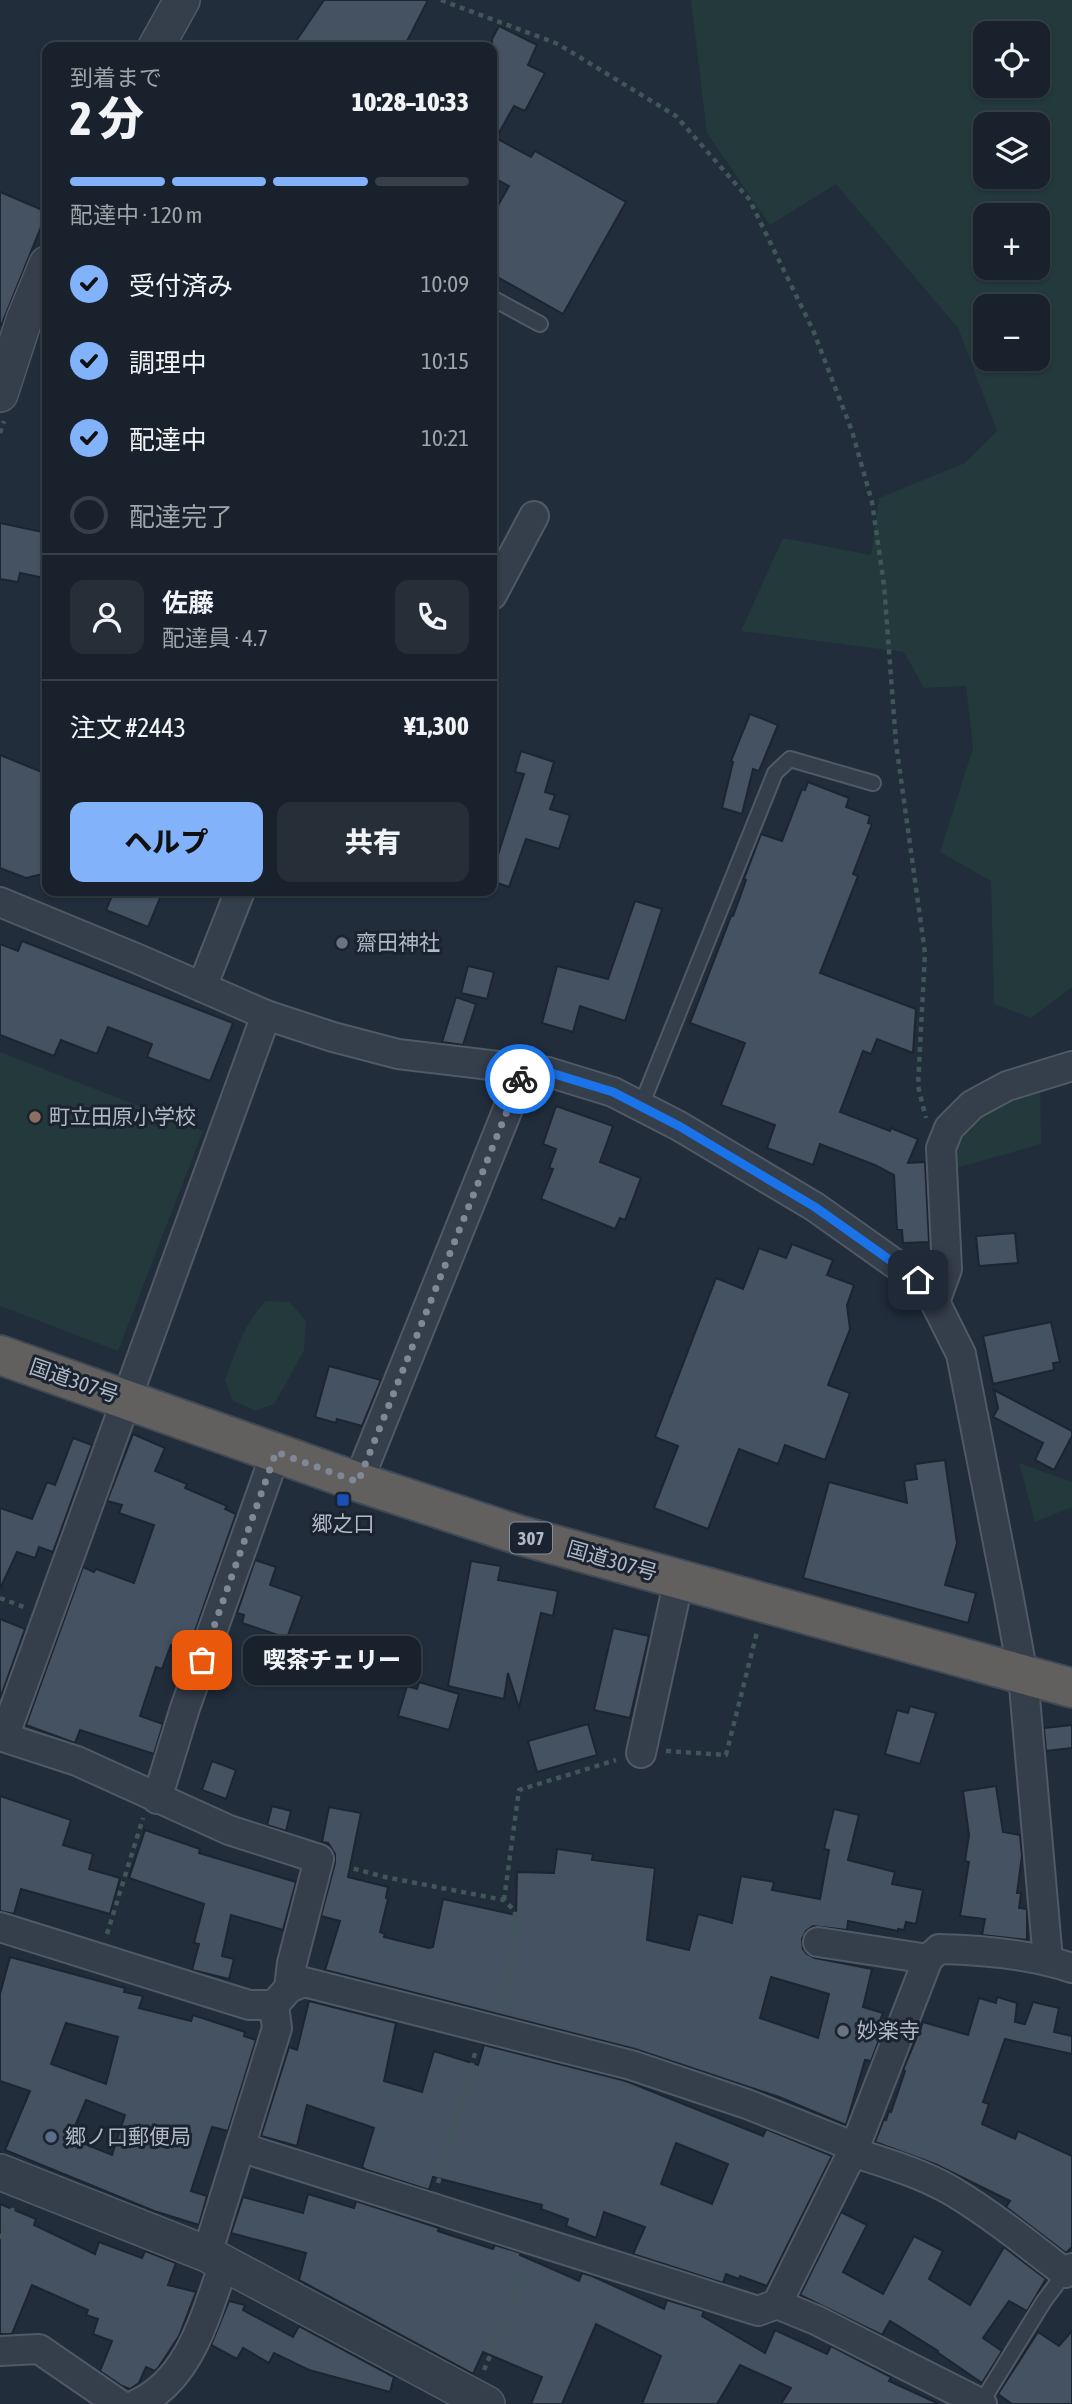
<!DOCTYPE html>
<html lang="ja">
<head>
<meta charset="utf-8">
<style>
  :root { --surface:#19222c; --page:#262f38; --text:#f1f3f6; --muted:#9fa4a9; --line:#373f48; --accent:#82b2fa }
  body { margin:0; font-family:"Asap Condensed","Noto Sans JP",sans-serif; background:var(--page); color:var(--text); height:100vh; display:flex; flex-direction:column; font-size:26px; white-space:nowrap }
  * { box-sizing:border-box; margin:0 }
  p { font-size:23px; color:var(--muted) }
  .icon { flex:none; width:38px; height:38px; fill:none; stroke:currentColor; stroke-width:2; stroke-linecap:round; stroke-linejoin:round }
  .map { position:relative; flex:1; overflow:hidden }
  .drawer { position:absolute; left:42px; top:42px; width:455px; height:854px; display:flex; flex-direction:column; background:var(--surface); border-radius:14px; box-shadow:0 2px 5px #0004,0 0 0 2px var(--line) }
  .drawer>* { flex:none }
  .fabs { position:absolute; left:973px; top:21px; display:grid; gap:14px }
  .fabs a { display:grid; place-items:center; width:77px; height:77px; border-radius:14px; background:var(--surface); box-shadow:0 2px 5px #0004,0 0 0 2px var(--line); font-size:35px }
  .pin { position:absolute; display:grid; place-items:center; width:60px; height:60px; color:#fff; margin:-30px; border-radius:14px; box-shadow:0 4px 10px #0006 }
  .courier { position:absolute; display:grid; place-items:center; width:70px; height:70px; margin:-35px; border:5px solid #1a73e8; border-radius:50%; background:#fff; color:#222; box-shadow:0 2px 9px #0007 }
  .bubble { position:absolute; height:49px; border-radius:14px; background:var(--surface); box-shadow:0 2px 5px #0004,0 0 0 2px var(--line); font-size:23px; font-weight:800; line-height:49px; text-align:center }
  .overview em { font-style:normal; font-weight:800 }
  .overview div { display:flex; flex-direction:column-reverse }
  .overview { display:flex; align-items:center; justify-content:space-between; height:119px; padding:0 28px }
  h1 { font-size:46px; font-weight:800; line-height:52px }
  .bar { display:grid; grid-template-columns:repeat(4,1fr); gap:10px 7px; align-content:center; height:84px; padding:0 28px }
  .bar i { height:9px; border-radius:5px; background:var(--line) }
  .bar .on { background:var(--accent) }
  .bar p { grid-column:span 4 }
  .line { display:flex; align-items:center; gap:18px; padding:0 28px; border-top:2px solid var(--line) }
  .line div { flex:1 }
  .round { display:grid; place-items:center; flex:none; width:74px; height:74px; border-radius:14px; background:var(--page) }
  ol { padding:0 28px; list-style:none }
  li { display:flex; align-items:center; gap:21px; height:77px }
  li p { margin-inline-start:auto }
  li .icon { padding:7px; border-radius:50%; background:var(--accent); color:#111; stroke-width:4 }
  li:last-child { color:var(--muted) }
  li i { width:38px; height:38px; border:4px solid var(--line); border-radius:50% }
  .button { display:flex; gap:14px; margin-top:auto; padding:14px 28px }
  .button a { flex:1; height:80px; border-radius:14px; background:var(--accent); color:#111; font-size:28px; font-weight:800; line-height:80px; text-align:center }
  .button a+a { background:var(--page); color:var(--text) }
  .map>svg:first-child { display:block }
  .green { fill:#23393c; fill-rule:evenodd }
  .building { fill:#445262; stroke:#1c2531; stroke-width:2; fill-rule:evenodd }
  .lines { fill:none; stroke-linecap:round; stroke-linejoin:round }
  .service-casing { stroke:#505965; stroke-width:18 }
  .minor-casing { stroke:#505965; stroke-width:32 }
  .tertiary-casing { stroke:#505965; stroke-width:38 }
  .trunk-casing { stroke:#404955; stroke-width:42 }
  .path { stroke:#415659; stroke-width:4.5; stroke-dasharray:5 5; stroke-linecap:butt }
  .service { stroke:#353e4b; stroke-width:14 }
  .minor { stroke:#353e4b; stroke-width:28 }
  .tertiary { stroke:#353e4b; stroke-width:35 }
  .trunk { stroke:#62605e; stroke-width:38 }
  .done { stroke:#7e8896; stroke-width:7; stroke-dasharray:0 12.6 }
  .route { stroke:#1a73e8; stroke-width:9 }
  .worship-dot { fill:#6b7280; stroke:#1a232f; stroke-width:2.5 }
  .education-dot { fill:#8d6e63; stroke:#1a232f; stroke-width:2.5 }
  .transit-dot { fill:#1a4fb4; stroke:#1a232f; stroke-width:2.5 }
  .service-dot { fill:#5c6f8a; stroke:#1a232f; stroke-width:2.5 }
  .labels { text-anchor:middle; stroke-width:6; stroke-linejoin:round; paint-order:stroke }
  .shield { fill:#1a232f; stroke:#838c99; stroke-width:2 }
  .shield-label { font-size:19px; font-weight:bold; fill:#b0b9c7 }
  .poi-label { font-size:21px; fill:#b0b9c7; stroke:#1a232f; text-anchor:start }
  .street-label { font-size:21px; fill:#b0b9c7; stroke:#1a232f }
</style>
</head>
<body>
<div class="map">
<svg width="1072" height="2404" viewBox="0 0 1072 2404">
  <rect width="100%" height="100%" fill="#212d3b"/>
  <g class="green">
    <path d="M691 0H1072V987L1031 1018 994 1004 991 881 940 852 973 748 966 686 924 688 904 652 741 631 783 538 871 555 879 498 965 463 997 431 958 328 836 184 770 225 707 133ZM985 33H1038V86H985ZM985 124H1038V177H985ZM1038 215V268H985V215ZM985 306H1038V359H985Z"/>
    <polygon points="0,1052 203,1131 118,1351 0,1306"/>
    <polygon points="1040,1076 1041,1144 942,1172 949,1128"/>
    <path d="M266 1301 290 1302 306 1321 304 1350 283 1389 274 1404 255 1411 232 1400 225 1380C236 1351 244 1323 266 1301Z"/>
    <polygon points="1019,1463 1072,1482 1072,1507 1035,1522"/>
  </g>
  <g class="building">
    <polygon points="324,0 428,0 404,47 292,47"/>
    <polygon points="499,26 537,45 528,65 545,73 525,111 514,106 496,138 531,157 535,151 626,202 563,314 492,274 492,216 509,186 492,177 492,39"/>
    <polygon points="0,192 47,212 1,326 0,326"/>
    <polygon points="0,523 47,533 47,565 44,578 20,573 18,582 0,579"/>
    <polygon points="750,714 778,725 759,771 753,769 742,814 722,808 733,762 731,761"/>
    <polygon points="521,751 554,762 545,792 555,795 550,809 570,815 559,849 526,839 509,887 492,881 492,873 524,774 515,772"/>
    <polygon points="0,755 47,774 47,873 26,878 0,868"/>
    <polygon points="808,782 849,798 846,807 870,816 868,823 872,824 853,874 858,876 820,973 916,1009 913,1053 877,1039 871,1054 863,1051 840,1112 890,1131 891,1128 918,1139 908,1163 925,1162 929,1242 903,1243 902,1230 897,1230 894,1175 875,1165 820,1144 813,1165 767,1148 775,1125 721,1105 745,1043 690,1023 731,916 733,916 746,880 744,879 761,834 782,841 802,789 805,790"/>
    <polygon points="114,891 163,891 148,927 106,910"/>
    <polygon points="635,901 662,909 625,1021 580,1006 573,1032 542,1023 557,966 608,979"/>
    <polygon points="22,941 233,1023 210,1081 147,1057 152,1044 108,1027 97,1054 61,1040 54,1056 0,1035 0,944 18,951"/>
    <polygon points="468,966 494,972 487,999 461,993"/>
    <polygon points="456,997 476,1004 463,1045 442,1042"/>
    <polygon points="556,1106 613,1126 600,1162 641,1178 625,1220 620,1218 615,1229 541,1199 553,1169 549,1168 556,1149 543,1144"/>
    <polygon points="1015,1233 1018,1263 979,1266 976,1236"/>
    <polygon points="792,1244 833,1260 827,1275 854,1285 847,1305 850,1329 828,1385 850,1393 825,1460 785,1445 778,1464 739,1449 708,1529 654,1508 678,1446 655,1437 716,1278 743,1289 759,1248 786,1258"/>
    <polygon points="1051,1322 1060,1362 1053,1363 1054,1370 993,1384 983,1336"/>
    <polygon points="329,1366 381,1380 362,1426 337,1419 336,1423 315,1417"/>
    <polygon points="994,1390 1072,1431 1072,1436 1054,1470 1035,1460 1043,1443 993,1417 998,1408"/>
    <polygon points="133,1434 165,1448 155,1471 187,1484 185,1488 227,1506 225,1509 236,1514 188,1651 171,1645 162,1669 156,1667 140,1716 163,1724 154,1754 80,1730 75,1743 26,1725 83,1567 94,1572 96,1569 134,1583 154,1525 119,1513 122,1505 107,1501"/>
    <polygon points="73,1438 92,1445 53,1552 39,1547 35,1558 17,1552 0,1589 0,1508 32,1519 47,1482 55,1485"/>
    <polygon points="945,1460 957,1543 945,1585 976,1593 968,1623 803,1578 829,1482 907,1503 904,1481 917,1479 915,1464"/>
    <polygon points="255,1560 276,1567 270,1585 302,1596 287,1638 242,1623 244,1615 237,1613"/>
    <polygon points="471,1561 501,1566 498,1580 558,1591 553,1616 541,1613 519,1708 508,1673 504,1699 448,1686"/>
    <polygon points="0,1619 25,1629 0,1699"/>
    <polygon points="613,1628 649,1636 630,1718 594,1710"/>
    <polygon points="419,1682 459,1694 449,1730 398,1716 407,1686 417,1689"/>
    <polygon points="910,1706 936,1713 920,1764 885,1754 897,1710 908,1713"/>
    <polygon points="588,1724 597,1755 537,1772 528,1741"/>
    <polygon points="1072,1725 1072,1748 1046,1751 1044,1728"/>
    <polygon points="212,1761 236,1770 226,1799 202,1790"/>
    <polygon points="996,1786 1003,1832 1020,1835 1022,1856 1017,1893 1021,1893 1019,1908 1027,1909 1027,1940 982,1935 985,1919 960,1916 969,1862 965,1861 969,1835 963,1791"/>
    <polygon points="0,1796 71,1820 63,1845 93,1854 89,1869 120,1878 110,1914 21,1889 14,1914 0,1911"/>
    <polygon points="272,1806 291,1811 286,1831 267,1825"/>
    <path d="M329 1807 361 1813 348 1877 388 1887 386 1898 388 1899 380 1932 385 1934 384 1937 429 1948 433 1947 443 1899 516 1915 517 1872 554 1873 557 1849 593 1854 592 1860 655 1868 647 1940 689 1950 698 1914 732 1923 741 1876 774 1882 772 1890 820 1899 829 1850 824 1849 834 1809 859 1815 848 1860 895 1872 892 1884 923 1890 916 1924 906 1922 904 1930 898 1929V1931L848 1921 847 1930 813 1926 806 1931 802 1939 803 1949 807 1954 815 1958 872 1969 863 2007 883 2013 881 2018 887 2019 871 2061 865 2060 846 2125 779 2097 635 2049 325 1970 340 1921 321 1916 335 1863V1854L328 1843 322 1842ZM771 1977 829 1994 818 2038 760 2018Z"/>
    <polygon points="145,1830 200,1849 199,1853 296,1882 283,1930 231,1915 222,1956 234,1959 229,1979 192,1970 199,1944 194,1943 204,1904 129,1878"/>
    <path d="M10 1957 125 1988 124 1992 143 1996 139 2008 191 2021 193 2015 245 2032 244 2036 256 2040 228 2131 212 2127 191 2191 207 2196 199 2225 154 2211 5 2150 30 2091 0 2081V1994ZM66 2023 118 2037 106 2084 51 2064ZM86 2100 125 2115 112 2155 70 2138Z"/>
    <polygon points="997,1997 1017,2003 1015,2022 1025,2024 1033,2002 1059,2008 1054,2032 1072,2036 1072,2054 1005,2039 983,2102 989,2104 982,2124 1015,2139 1018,2131 1072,2156 1072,2247 1066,2253 1006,2207 1010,2201 935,2164 875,2142 884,2119 886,2120 889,2111 891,2112 905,2071 903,2070 923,2022 968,2035 979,1998 996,2003"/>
    <path d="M309 2001 396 2023 384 2081 422 2092 434 2051 478 2065 484 2045 626 2081 763 2136 766 2129 832 2156 767 2286 740 2276 739 2279 726 2274 723 2283 633 2254 645 2227 604 2212 596 2238 566 2226 568 2219 541 2209 542 2205 433 2177 429 2190 367 2170 362 2167 374 2128 307 2105 297 2146 261 2136 289 2047 297 2050ZM676 2143 728 2164 712 2204 661 2184Z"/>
    <polygon points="308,2194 354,2208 356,2201 439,2228 438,2231 493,2249 495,2245 521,2253 520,2255 579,2281 582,2273 592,2276 664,2309 667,2300 704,2311 702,2316 765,2353 775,2330 827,2354 831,2346 891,2377 889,2381 939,2404 781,2404 791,2388 740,2365 717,2404 642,2404 661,2356 596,2324 562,2404 531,2404 542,2377 483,2352 473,2374 299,2280 306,2253 231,2233 243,2197 303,2213"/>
    <polygon points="0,2204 36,2219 34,2225 95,2254 99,2242 142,2258 145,2251 176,2263 168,2285 196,2292 179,2336 158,2368 155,2371 146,2367 139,2383 130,2389 122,2386 100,2371 112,2341 93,2334 98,2319 86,2315 88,2310 32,2285 12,2334 0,2334"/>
    <polygon points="841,2212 867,2225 843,2272 883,2294 914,2236 943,2251 929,2279 970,2305 1004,2247 1046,2279 1027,2311 1009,2301 983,2338 1002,2351 982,2383 937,2352 938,2351 890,2321 882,2335 800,2295"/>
    <polygon points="229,2301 245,2305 243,2310 293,2337 299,2326 394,2377 390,2392 309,2370 274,2353 269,2363 243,2348 237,2359 211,2345"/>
    <polygon points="1072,2331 1072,2404 1012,2404 998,2394 1038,2332 1059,2346"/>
  </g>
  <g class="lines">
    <g class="service-casing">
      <g id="service">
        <polyline points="492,298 540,324"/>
        <polyline points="641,1106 775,773 790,759 873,783"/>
        <polyline points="981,2403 1044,2301 1065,2273"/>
      </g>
    </g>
    <g class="minor-casing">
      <g id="minor">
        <polyline points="492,595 534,516"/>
        <polyline points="0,902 138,959 266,1015 333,1037 398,1054 548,1072 613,1092 679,1126 815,1207 918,1280 935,1302 961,1354 1009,1599 1023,1675 1048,1960"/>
        <polyline points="202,987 240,891"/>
        <polyline points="935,1302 947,1269 941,1148 949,1128 972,1105 1007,1086 1072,1066"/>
        <polyline points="358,1482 524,1069"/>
        <polyline points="0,1736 77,1761 229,1830 319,1859 292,1963 289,1988 274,2005 277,2028 207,2254"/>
        <polyline points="4,1737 266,1015"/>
        <polyline points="641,1753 679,1579"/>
        <polyline points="157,1799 185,1708 276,1452"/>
        <polyline points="0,1927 249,2005 274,2005"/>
        <polyline points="818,1942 928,1959"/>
        <polyline points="289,1988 304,1982 631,2065 747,2104 855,2147"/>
        <polyline points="240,2147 758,2311 777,2304 816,2320 982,2404"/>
        <path d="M852 2152C886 2163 921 2173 952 2191 992 2215 1029 2245 1065 2273L1072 2268"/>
        <path d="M777 2304 855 2147 928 1959 939 1949C983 1950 1030 1954 1072 1968"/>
        <polyline points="0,2351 39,2349 119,2404"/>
        <path d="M137 2404C191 2379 205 2315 224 2264"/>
      </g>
    </g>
    <g class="tertiary-casing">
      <g id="tertiary">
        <polyline points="156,47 182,0"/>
        <polyline points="0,394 24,320 47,264"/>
        <polyline points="0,2172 207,2254 487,2404"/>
      </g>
    </g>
    <g class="trunk-casing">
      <polyline id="trunk" points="0,1355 358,1482 519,1535 1072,1688"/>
    </g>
    <g class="path">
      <polyline points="441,0 558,44 676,116 749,199 813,330 852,431 872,502 884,585 896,743 925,953 918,1086 926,1118"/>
      <polyline points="0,433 4,421"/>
      <polyline points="0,1598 24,1607"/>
      <polyline points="666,1751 726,1755 757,1632"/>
      <polyline points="344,1866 385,1877 504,1900 515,1911 514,1950 502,2008"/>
      <polyline points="504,1900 519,1790 616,1760"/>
      <polyline points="107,1934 143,1818"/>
      <polyline points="438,2183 476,2050"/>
      <polyline points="0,2239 13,2208"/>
      <polyline points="484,2370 528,2265"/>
    </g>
    <use href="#service" class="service"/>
    <use href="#minor" class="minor"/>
    <use href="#tertiary" class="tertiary"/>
    <use href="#trunk" class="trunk"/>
  </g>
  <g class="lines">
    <polyline class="done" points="202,1660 276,1452 358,1482 520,1079"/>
    <polyline class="route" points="520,1079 524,1069 548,1072 613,1092 679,1126 815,1207 918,1280"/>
  </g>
  <g class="worship-dot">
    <circle cx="342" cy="943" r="7"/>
    <circle cx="843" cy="2031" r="7"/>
  </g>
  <circle class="education-dot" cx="35" cy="1117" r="7"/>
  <rect class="transit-dot" x="336" y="1493" width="14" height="14" rx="3.5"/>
  <circle class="service-dot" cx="51" cy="2137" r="7"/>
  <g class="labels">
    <rect class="shield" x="510" y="1522.5" width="42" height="31" rx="5"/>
    <g class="shield-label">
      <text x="531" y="1545">307</text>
    </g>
    <g class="poi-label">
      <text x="356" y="950">齋田神社</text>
      <text x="49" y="1124">町立田原小学校</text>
      <text x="343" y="1531" text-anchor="middle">郷之口</text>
      <text x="857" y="2038">妙楽寺</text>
      <text x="65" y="2144">郷ノ口郵便局</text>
    </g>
    <g class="street-label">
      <text transform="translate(74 1381) rotate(19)" y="7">国道307号</text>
      <text transform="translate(612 1561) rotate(16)" y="7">国道307号</text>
    </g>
  </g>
</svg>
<div class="fabs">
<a><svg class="icon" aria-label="locate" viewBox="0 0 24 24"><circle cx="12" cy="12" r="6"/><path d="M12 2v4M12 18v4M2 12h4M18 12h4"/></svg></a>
<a><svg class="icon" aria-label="layers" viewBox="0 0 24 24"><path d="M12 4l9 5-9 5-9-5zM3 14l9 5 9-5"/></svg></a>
<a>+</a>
<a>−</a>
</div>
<div class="pin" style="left:202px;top:1660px;background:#ea580c"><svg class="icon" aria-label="bag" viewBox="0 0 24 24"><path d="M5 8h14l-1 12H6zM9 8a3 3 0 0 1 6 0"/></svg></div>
<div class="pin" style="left:918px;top:1280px;background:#1f2937"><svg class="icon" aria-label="home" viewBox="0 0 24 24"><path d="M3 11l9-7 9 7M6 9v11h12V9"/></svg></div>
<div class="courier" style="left:520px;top:1079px"><svg class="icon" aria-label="bike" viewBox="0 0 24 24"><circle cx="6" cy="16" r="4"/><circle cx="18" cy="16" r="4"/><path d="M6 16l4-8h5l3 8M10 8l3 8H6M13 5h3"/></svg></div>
<div class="bubble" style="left:243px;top:1636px;width:178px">喫茶チェリー</div>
<section class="drawer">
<div class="overview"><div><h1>2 分</h1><p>到着まで</p></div><em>10:28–10:33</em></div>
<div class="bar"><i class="on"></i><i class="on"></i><i class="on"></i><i></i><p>配達中 · 120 m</p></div>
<ol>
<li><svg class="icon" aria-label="check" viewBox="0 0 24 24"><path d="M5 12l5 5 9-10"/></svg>受付済み<p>10:09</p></li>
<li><svg class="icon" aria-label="check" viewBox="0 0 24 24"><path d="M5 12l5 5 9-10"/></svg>調理中<p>10:15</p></li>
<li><svg class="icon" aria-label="check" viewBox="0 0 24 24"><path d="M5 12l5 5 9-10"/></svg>配達中<p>10:21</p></li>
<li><i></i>配達完了</li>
</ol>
<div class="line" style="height:126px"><a class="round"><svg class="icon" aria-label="person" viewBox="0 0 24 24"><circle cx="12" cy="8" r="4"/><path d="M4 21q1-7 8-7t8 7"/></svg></a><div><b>佐藤</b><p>配達員 · 4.7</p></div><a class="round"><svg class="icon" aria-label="phone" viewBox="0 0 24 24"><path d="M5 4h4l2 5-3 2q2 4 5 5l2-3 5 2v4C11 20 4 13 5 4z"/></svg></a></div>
<div class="line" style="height:91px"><div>注文 #2443</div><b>¥1,300</b></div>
<div class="button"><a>ヘルプ</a><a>共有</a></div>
</section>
</div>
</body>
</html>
